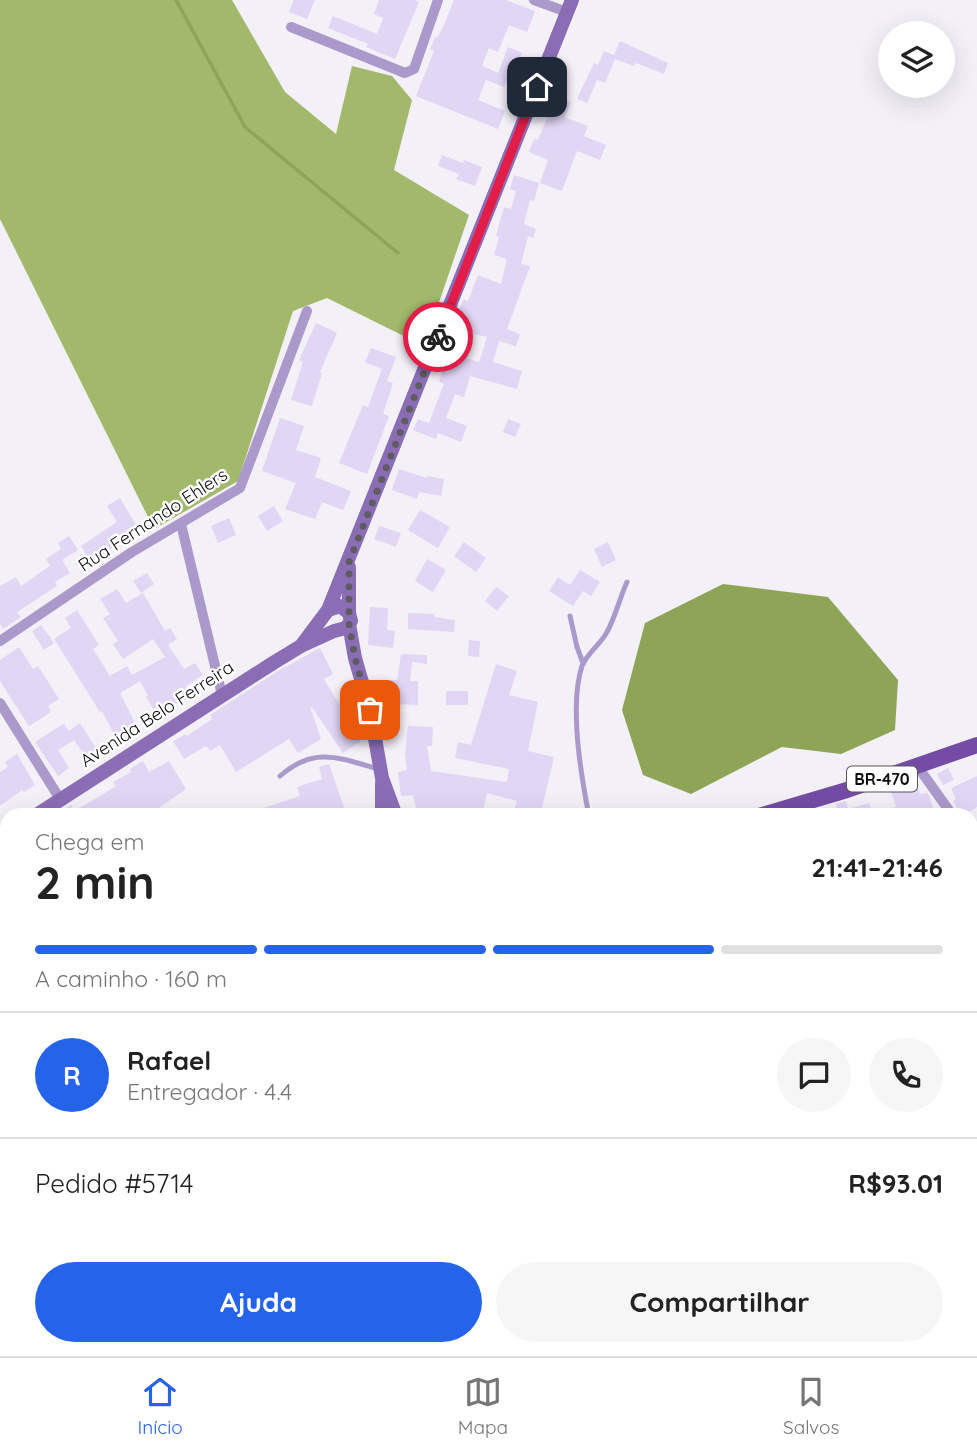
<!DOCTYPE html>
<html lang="pt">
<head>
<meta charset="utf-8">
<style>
  :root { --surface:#fff; --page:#f6f6f6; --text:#222; --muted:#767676; --line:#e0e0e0; --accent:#2563eb }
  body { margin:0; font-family:Quicksand,sans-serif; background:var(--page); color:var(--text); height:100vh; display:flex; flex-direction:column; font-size:26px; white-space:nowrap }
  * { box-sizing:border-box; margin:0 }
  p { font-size:23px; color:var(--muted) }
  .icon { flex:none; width:38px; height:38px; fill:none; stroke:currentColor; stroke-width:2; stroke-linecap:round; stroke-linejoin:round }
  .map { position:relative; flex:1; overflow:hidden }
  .details { position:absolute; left:0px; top:808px; width:978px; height:548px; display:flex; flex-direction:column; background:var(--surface); border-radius:21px 21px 0 0; box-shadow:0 7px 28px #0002 }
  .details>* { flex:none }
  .fabs { position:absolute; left:878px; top:21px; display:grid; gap:14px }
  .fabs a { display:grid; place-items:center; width:77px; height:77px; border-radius:50%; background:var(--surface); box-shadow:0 7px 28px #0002; font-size:35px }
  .pin { position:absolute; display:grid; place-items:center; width:60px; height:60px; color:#fff; margin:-30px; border-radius:14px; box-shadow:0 4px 10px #0006 }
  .courier { position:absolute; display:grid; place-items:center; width:70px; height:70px; margin:-35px; border:5px solid #e11d48; border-radius:50%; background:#fff; color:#222; box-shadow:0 2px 9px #0007 }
  .overview em { font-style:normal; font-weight:700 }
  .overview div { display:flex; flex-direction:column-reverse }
  .overview { display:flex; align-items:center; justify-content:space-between; height:119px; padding:0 35px }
  h1 { font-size:46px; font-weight:700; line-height:52px }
  .bar { display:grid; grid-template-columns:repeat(4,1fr); gap:10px 7px; align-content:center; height:84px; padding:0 35px }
  .bar i { height:9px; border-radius:5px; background:var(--line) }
  .bar .on { background:var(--accent) }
  .bar p { grid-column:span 4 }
  .line { display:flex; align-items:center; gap:18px; padding:0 35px; border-top:2px solid var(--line) }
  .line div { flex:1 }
  .round { display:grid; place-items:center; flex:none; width:74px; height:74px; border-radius:37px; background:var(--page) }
  .primary-button { display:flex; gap:14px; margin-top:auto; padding:14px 35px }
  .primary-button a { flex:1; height:80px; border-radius:42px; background:var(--accent); color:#fff; font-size:28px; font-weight:700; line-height:80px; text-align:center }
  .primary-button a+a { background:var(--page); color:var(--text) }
  .tab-bar { display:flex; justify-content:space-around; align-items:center; height:98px; border-top:2px solid var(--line); background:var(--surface); font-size:19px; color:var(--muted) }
  .tab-bar a { display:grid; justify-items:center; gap:4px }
  .tab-bar .on { color:var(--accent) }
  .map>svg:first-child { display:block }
  .forest { fill:#a2b86b }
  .water { fill:#8ea457 }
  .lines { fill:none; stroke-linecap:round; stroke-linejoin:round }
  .stream { stroke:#8ea457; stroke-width:3.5 }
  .building { fill:#e1d6f4 }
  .service { stroke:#ac99cb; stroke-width:5 }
  .minor { stroke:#ac99cb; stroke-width:10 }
  .tertiary { stroke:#ac99cb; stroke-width:12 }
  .secondary { stroke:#8b6db6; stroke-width:14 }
  .primary { stroke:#744ca5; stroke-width:16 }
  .done { stroke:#5e5c61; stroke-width:7; stroke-dasharray:0 12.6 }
  .route { stroke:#e11d48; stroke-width:9 }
  .labels { text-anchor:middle; stroke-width:5; stroke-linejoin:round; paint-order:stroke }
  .shield { fill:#fff; stroke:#565557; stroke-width:2 }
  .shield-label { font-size:16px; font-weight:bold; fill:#0d0c0f }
  .street-label { font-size:18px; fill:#0d0c0f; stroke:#fff }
</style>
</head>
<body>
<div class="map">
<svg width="977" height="1356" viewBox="0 0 977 1356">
  <rect width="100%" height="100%" fill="#f3f0f8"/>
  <polygon class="forest" points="0,0 232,0 285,92 336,134 352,66 392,76 412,100 394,170 469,215 424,346 327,298 293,311 238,481 154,529 0,219"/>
  <polygon class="water" points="723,584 828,597 898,680 895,730 841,754 782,747 691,794 643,775 622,710 645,623"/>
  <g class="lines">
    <polyline class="stream" points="176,0 245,127 398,253"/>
  </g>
  <g class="building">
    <polygon points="294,0 315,0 307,19 289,12"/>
    <polygon points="379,0 414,0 419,2 395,59 366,47 368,44 328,28 333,16 377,34 383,18 374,14"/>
    <polygon points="454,0 506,0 535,11 527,32 509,25 498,52 489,48 482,66 498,73 508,47 522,53 514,74 510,72 504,87 486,80 478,100 505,111 498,129 416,96 434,51 430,49 435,37 437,38 445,23"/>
    <polygon points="620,41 668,63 664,74 636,63 634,66 615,59 605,83 597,80 587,103 577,99 594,63 598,65 604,51 614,55"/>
    <polygon points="553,94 571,102 565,117 588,126 584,136 606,145 600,160 577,151 562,191 540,183 548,160 529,152 534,139 538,140 551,108 548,107"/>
    <polygon points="442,155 463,163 464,160 482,167 475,186 456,179 459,174 438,166"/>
    <polygon points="514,175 539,183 534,201 530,200 524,224 536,229 533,238 528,236 521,264 530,266 507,329 520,334 516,346 499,341 493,362 522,371 517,389 470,376 464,397 455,394 446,418 467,426 461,442 438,433 436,439 413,430 418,419 429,423 444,384 439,382 448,353 479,362 487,337 454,329 463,299 468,301 478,275 501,284 507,259 494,255 499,237 496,236 504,207 511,209 516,191 510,189"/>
    <polygon points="316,323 337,333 320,372 322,373 312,406 291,400 303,362 299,360"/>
    <polygon points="371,348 396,357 387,381 393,383 383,414 389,416 367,474 339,463 363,405 368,407 382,369 365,362"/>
    <polygon points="280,418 304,426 296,450 321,458 315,477 351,491 343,510 322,502 315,519 285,509 296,483 262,471"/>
    <polygon points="508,419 521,424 515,437 503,432"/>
    <polygon points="399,469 427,478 427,476 444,479 441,496 419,492 417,499 392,490"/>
    <polygon points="120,498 139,530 91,562 81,546 117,522 107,506"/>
    <polygon points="274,506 283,521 267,531 258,516"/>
    <polygon points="420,510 450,527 438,548 408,530"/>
    <polygon points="229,518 236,535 218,543 211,526"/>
    <polygon points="379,526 401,533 396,547 374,539"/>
    <polygon points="69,536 78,550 62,560 70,573 55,582 57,586 17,612 21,617 3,629 0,624 0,586 16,577 21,586 50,566 46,559 61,549 58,543"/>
    <polygon points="464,542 486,558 476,572 454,556"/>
    <polygon points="608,542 616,560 602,567 594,549"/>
    <polygon points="427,559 446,570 433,592 415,581"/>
    <polygon points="580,570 600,582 591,596 583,591 573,606 549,591 558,577 570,585"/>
    <polygon points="147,573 154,584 141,593 133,581"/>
    <polygon points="496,587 509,596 497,611 485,601"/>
    <polygon points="117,589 126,603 143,593 165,631 170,628 177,639 168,645 184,669 195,663 203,675 186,686 192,695 157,715 146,697 148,696 140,681 120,693 137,727 116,738 102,711 100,712 54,639 71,628 65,618 77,610 99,645 93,649 110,676 127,666 132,675 165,657 153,639 123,659 113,644 118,641 103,618 110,614 100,599"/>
    <polygon points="370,607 388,608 387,630 395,631 393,648 368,645"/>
    <polygon points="408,613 434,614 434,617 455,620 454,632 408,629"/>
    <polygon points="41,625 54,643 44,650 32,631"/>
    <polygon points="469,640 480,641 479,657 468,656"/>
    <polygon points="19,647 33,669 38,666 59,699 48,706 51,712 29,726 0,681 0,660"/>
    <polygon points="320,648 333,674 324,679 361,741 343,753 312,707 310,707 321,739 298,753 289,739 236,772 220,745 210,751 206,746 184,759 173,741 186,734 187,736 212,719 210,715 278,671"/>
    <polygon points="401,654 427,655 427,664 412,662 410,681 418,681 418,705 387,704 387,680 397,680"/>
    <polygon points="496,664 517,671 509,695 538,702 528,751 554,757 540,816 514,810 517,801 487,793 482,816 431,812 432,816 418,816 413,795 401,796 398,772 407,770 405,754 408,726 433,727 432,746 427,746 431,771 507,782 509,769 455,758 458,742 471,745"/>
    <rect x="446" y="691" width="22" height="14"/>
    <polygon points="80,723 98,751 86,758 74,740 58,750 69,768 58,776 35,742 60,726 64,724 69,731"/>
    <polygon points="17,754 35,785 24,792 22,790 0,806 0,772 8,767 5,762"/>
    <polygon points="143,761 149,772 169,761 186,789 153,812 155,816 54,816 71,805 74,811 97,798 116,786 113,782 131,772 130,769"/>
    <polygon points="329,764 347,816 248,816 248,813 300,796 297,787 322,779 319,767"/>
    <polygon points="948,768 954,780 943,785 937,774"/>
    <polygon points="977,776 977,807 962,816 953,801 956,799 951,788"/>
    <polygon points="916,778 920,794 927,793 930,797 935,816 874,816 873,811 896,807 891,791 908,786 907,781"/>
    <polygon points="846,801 848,809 869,803 873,816 834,816 834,813 838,812 836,804"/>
  </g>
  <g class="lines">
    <g class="service">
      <polyline points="570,616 577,647 583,663"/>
      <path d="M280 776C314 746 340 758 378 769"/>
      <path d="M589 816C581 775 569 706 582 666 587 653 601 644 607 632 615 618 620 597 627 582"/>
    </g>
    <g class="minor">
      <polyline points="534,0 567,12"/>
      <polyline points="291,27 405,73 414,69 438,0"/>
      <polyline points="181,524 222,695"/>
      <polyline points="0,641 132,552 240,488 307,311"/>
      <polyline points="0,703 60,799"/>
      <polyline points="918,767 953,816"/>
      <polyline points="971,843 977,853"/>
      <polyline points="971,913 977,906"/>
      <polyline points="0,1064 7,1076"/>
      <polyline points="971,1173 977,1176"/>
      <polyline points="971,1319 977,1322"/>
      <polyline points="165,1349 169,1356"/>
      <polyline points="298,1356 310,1349"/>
    </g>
    <g class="tertiary">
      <polyline points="0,1332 7,1328"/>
      <polyline points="396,1349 401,1356"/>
      <polyline points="851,1356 855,1349"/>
    </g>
    <g class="secondary">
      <polyline points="349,567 349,613"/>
      <polyline points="328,610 572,0"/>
      <polyline points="349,624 355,658 370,710 382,778 396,816"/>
      <polyline points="35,816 273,663 301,646 334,631 346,628 351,621 349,613 340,606 328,610 301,646"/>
      <polyline points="382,816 382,783"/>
      <polyline points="0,838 7,834"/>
      <polyline points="0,1058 7,1054"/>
    </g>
    <g class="primary">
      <polyline points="759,816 847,790 977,745"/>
      <polyline points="971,1147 977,1150"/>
      <polyline points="519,1356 521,1349"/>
      <polyline points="542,1356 543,1349"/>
    </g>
  </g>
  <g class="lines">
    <polyline class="done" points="370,710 355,658 349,624 349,562 438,337"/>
    <polyline class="route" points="438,337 537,87"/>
  </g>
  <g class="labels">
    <rect class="shield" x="847" y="766.5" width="70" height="25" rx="5"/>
    <g class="shield-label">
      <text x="882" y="785">BR-470</text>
    </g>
    <g class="street-label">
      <text transform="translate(153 520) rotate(-33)" y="6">Rua Fernando Ehlers</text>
      <text transform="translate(157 714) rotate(-33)" y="6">Avenida Belo Ferreira</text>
    </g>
  </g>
</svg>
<div class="fabs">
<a><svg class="icon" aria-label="layers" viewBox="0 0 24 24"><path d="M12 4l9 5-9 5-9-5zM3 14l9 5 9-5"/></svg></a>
</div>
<div class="pin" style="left:370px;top:710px;background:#ea580c"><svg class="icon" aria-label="bag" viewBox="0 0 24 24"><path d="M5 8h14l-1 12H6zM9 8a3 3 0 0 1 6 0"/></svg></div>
<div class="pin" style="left:537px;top:87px;background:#1f2937"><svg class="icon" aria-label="home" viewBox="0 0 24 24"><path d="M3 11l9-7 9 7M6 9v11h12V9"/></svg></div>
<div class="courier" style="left:438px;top:337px"><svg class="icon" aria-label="bike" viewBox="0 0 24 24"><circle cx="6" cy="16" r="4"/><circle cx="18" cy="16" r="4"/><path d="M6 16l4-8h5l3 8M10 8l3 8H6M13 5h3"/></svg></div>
<section class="details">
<div class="overview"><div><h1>2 min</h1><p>Chega em</p></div><em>21:41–21:46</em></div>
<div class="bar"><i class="on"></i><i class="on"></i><i class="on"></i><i></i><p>A caminho · 160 m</p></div>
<div class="line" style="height:126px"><b class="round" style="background:var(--accent);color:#fff">R</b><div><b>Rafael</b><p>Entregador · 4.4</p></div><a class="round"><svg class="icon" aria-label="chat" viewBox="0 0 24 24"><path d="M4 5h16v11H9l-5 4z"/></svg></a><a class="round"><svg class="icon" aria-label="phone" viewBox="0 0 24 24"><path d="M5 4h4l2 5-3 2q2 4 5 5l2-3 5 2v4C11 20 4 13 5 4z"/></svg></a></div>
<div class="line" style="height:91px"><div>Pedido #5714</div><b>R$93.01</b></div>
<div class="primary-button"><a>Ajuda</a><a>Compartilhar</a></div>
</section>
</div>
<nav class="tab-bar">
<a class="on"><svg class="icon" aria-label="home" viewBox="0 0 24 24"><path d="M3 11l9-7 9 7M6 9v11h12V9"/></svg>Início</a>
<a><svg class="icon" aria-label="map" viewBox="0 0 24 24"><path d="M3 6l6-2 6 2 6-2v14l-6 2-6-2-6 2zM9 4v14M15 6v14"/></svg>Mapa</a>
<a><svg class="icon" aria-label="saved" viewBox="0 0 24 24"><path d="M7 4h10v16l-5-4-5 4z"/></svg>Salvos</a>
</nav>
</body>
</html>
